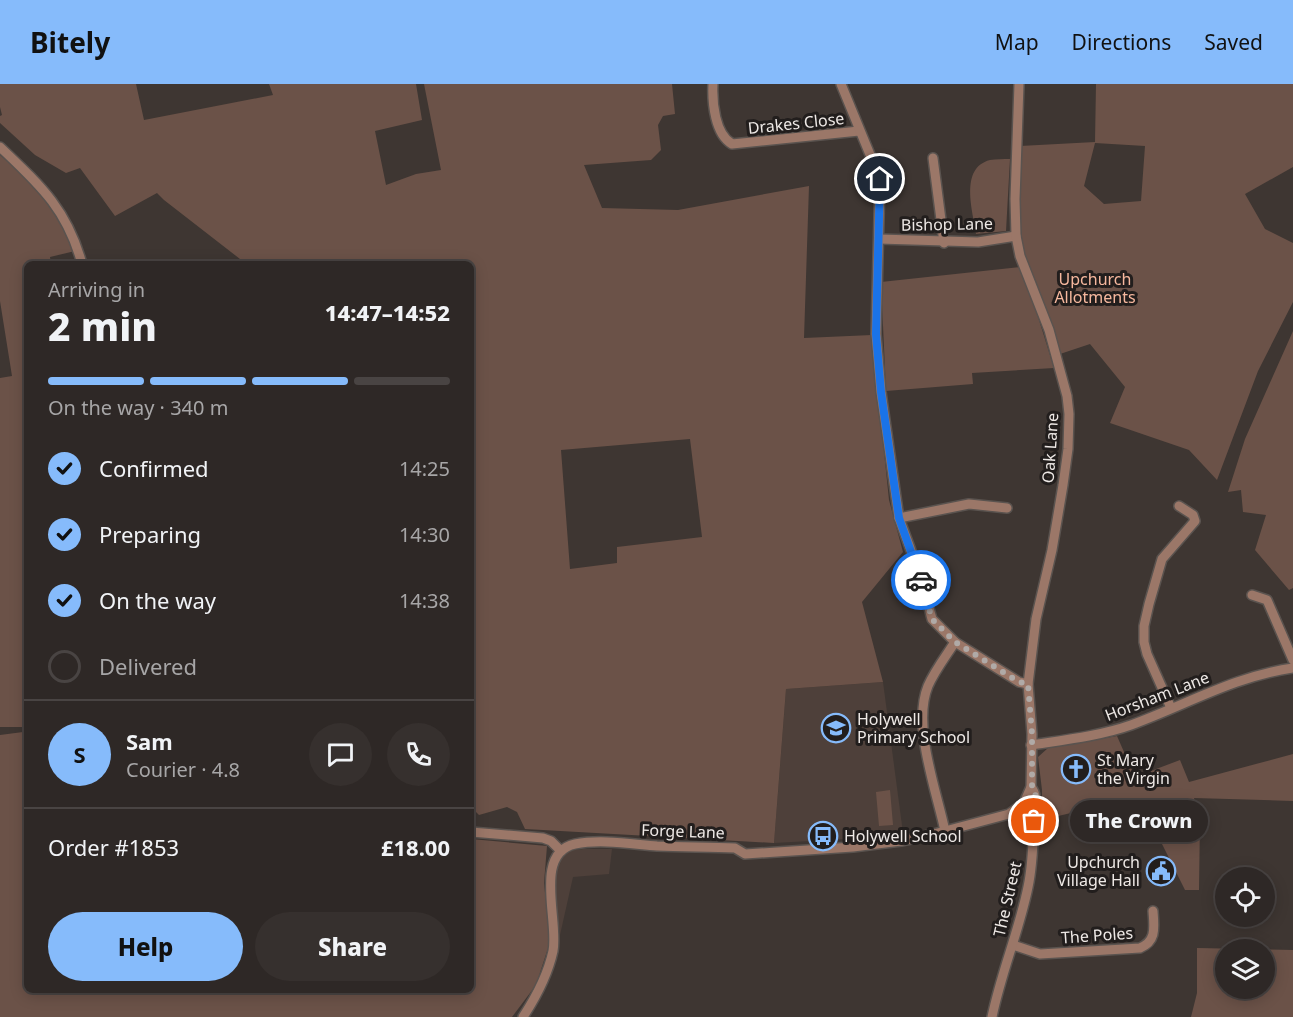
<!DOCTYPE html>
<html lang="en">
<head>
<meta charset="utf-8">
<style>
  :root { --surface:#2e2826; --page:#36302e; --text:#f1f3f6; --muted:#a7a6a7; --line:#494443; --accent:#86bbfb }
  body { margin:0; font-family:"Noto Sans",sans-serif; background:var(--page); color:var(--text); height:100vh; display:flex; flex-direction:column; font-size:22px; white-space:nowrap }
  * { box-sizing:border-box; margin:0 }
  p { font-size:20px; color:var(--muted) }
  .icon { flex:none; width:33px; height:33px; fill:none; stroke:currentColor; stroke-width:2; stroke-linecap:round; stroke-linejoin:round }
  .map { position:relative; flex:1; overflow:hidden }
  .sheet { position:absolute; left:24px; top:177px; width:450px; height:732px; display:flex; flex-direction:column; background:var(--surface); border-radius:9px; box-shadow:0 3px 15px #0003,0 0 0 2px var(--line) }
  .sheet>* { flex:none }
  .controls { position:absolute; left:1215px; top:783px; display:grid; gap:12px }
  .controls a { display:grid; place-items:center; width:60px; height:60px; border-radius:50%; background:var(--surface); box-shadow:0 3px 15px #0003,0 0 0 2px var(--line); font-size:30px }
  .pin { position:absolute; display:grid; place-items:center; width:51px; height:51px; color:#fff; margin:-26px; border:3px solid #fff; border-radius:50%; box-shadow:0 2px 6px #0007 }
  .courier { position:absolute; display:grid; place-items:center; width:60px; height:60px; margin:-30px; border:4px solid #1a73e8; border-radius:50%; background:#fff; color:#222; box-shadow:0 2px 8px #0007 }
  .bubble { position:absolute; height:42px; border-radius:21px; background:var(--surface); box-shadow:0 3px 15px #0003,0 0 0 2px var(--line); font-size:20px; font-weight:800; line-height:42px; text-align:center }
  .headline em { font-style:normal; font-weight:800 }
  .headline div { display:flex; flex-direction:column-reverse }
  .headline { display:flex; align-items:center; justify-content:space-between; height:102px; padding:0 24px }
  h1 { font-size:39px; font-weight:800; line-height:45px }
  .bar { display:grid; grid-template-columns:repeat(4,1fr); gap:9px 6px; align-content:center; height:72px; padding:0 24px }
  .bar i { height:8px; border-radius:4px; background:var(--line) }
  .bar .selected { background:var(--accent) }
  .bar p { grid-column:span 4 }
  .line { display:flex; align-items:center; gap:15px; padding:0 24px; border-top:2px solid var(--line) }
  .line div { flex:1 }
  .round { display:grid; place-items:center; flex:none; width:63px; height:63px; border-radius:32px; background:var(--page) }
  ol { padding:0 24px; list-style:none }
  li { display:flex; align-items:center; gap:18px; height:66px }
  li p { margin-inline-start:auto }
  li .icon { padding:6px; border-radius:50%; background:var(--accent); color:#111; stroke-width:4 }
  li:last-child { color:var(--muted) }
  li i { width:33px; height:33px; border:3px solid var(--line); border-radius:50% }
  .button { display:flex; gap:12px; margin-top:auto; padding:12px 24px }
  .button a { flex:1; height:69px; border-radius:36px; background:var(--accent); color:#111; font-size:24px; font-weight:800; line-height:69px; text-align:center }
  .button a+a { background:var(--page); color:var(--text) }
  header { display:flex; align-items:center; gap:36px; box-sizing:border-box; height:84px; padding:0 30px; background:var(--accent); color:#111 }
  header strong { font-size:28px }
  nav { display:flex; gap:33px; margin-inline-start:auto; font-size:21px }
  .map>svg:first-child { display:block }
  .built { fill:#4e403a }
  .green { fill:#6b5248; fill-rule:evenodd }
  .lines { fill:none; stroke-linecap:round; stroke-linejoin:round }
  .minor-casing { stroke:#5a534f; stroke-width:12 }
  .minor { stroke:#9b7768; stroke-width:9 }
  .done { stroke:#b0aaa7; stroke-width:6; stroke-dasharray:0 10.8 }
  .route { stroke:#1a73e8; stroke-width:8 }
  .labels { text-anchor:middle; stroke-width:6; stroke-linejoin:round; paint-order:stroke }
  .street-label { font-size:16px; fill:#eee9e6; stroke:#221e1d }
  .park-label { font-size:16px; fill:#f6b89e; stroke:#221e1d }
  .poi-label { font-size:16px; fill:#eee9e6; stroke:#221e1d; text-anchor:start }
</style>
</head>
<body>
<header>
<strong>Bitely</strong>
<nav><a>Map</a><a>Directions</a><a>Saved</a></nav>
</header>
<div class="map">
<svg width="1293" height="933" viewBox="0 0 1293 933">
  <rect width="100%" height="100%" fill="#3e3632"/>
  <g class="built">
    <polygon points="883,598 903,749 846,755 774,759 786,605"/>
    <polygon points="583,765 612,765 609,790 573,793 560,851 554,801 556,781 567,767"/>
  </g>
  <g class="green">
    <path d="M0 0H136L144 36 273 11 269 0H416L422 36 375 47 386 101 416 90 441 86 424 0H672L675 30 663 32 658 41 661 66 651 76 584 81 602 124 678 126 809 102 804 254 872 251 889 416 903 468 862 518 883 598 786 605 774 759 525 745 517 728 507 723 479 731 471 723V180H237L240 175 164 116 157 109 115 132 80 84 66 89 35 71 0 39V32L2 31 0 23ZM690 355 702 453 617 463V479L570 485 561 366Z"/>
    <path d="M1096 0H1293V83L1245 110 1265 145 1293 159V218L1258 287 1217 396 1189 366 1110 339 1125 303 1090 260 1060 270 1036 198 1022 166 1021 154 1020 62 1095 58ZM1095 59 1145 62 1141 117 1104 120 1084 102Z"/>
    <polygon points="0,71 41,106 61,134 75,167 50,173 51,180 27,180 27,643 0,643 0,294 12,292 0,217"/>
    <path d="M1010 75 1006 147 976 150C973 127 959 84 990 76 996 75 1004 75 1010 75Z"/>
    <polygon points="1020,183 1035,223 1054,284 972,289 973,300 886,307 881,198"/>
    <polygon points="1293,247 1293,504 1289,506 1255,466 1266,431 1243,428 1241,406 1228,408 1245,355"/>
    <polygon points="23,648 27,670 27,906 471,906 471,755 547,762 544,799 550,858 536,901 512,933 0,933 0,651"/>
    <polygon points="1117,652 1135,693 1180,676 1189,698 1293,670 1293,717 1194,714 1200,736 1199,806 1185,806 1139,714 1127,715 1126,739 1087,744 1083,726 1042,736 1042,706 1038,673 1048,664"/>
    <polygon points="890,706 893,741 879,742 876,708"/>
    <path d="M1197 864 1293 866V933H1191L1197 909ZM1226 866H1264V904H1226Z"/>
  </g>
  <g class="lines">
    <g class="minor-casing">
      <g id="minor">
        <path d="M713 0C712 19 715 50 732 60L859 47"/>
        <polyline points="841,0 880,95 876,250 881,308 899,434 920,491 932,535 955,558 1019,598 1028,600"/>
        <path d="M0 63C40 101 67 125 82 180"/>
        <polyline points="933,74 944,159"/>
        <polyline points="879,155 978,158 1016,152"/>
        <polyline points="899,434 969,420 1007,424"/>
        <polyline points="1252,511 1267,516 1293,576"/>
        <polyline points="1171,624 1147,570 1144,558 1144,542 1149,520 1162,475 1195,437 1193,431 1179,422"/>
        <path d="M1031 661C1064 656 1100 652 1131 641 1186 621 1235 592 1293 584"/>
        <path d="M945 747C936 705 912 641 928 602 935 586 946 572 955 558"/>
        <polyline points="471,748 543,754 551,757 561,767"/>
        <path d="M1013 861 1040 870 1140 864C1157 857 1154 843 1153 827"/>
        <path d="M523 933C536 913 548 890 553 867 559 837 533 769 575 760 601 755 631 760 657 762 683 763 709 763 735 764L745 770 853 763 901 757 930 751 1009 730 1024 719 1031 703 1032 650 1028 600 1036 535 1052 466 1063 401 1068 365 1069 330 1067 312 1049 246 1020 172 1016 152 1015 115 1019 0"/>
        <path d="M992 933C1001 889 1019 847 1028 803 1033 780 1033 757 1034 734 1034 723 1039 713 1031 703"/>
      </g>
    </g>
    <use href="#minor" class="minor"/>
  </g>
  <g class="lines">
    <path class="done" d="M921 496 932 535 955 558 1019 598 1028 600 1032 650V704C1040 715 1033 725 1034 737"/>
    <polyline class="route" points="880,95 876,250 881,308 899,434 921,496"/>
  </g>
  <defs>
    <g id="school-ring" transform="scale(1.5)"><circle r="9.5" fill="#221e1d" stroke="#86bbfb" stroke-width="1.5"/><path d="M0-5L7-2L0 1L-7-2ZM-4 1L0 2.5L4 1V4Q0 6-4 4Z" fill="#86bbfb"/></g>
    <g id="church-ring" transform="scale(1.5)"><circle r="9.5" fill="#221e1d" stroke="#86bbfb" stroke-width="1.5"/><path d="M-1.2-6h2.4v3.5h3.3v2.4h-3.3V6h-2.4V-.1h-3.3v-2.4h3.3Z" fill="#86bbfb"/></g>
    <g id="bus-ring" transform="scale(1.5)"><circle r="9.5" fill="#221e1d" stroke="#86bbfb" stroke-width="1.5"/><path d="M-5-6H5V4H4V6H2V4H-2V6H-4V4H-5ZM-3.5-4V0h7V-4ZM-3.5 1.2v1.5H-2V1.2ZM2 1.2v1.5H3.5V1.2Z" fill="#86bbfb"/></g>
    <g id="civic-ring" transform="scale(1.5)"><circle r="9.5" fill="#221e1d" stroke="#86bbfb" stroke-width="1.5"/><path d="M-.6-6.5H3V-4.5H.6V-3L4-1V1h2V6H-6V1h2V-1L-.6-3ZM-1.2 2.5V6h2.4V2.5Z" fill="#86bbfb"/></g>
  </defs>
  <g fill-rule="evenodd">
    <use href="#school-ring" x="836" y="644"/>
    <use href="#church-ring" x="1076" y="685"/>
    <use href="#bus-ring" x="823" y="752"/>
    <use href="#civic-ring" x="1161" y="787"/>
  </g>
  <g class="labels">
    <g class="street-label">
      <text transform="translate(796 39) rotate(-6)" y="6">Drakes Close</text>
      <text transform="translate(947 140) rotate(-1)" y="6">Bishop Lane</text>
      <text transform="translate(1050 364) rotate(-86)" y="6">Oak Lane</text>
      <text transform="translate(1157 612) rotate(-21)" y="6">Horsham Lane</text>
      <text transform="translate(683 747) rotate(2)" y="6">Forge Lane</text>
      <text transform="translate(1007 815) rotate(-77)" y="6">The Street</text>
      <text transform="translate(1097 851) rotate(-4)" y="6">The Poles</text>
    </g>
    <g class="park-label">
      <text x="1095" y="201">Upchurch<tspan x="1095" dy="18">Allotments</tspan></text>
    </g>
    <g class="poi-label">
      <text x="857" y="641">Holywell<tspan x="857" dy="18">Primary School</tspan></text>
      <text x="1097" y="682">St Mary<tspan x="1097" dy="18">the Virgin</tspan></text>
      <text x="844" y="758">Holywell School</text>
      <text x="1140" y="784" text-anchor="end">Upchurch<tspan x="1140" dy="18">Village Hall</tspan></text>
    </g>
  </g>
</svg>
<div class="controls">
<a><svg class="icon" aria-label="locate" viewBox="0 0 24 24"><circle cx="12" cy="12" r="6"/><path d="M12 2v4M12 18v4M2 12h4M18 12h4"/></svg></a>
<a><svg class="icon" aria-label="layers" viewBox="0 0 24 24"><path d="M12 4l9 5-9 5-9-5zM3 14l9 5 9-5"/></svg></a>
</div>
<div class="pin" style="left:1034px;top:737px;background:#ea580c"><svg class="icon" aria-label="bag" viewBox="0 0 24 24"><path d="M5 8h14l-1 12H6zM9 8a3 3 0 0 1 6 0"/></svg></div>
<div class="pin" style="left:880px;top:95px;background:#1f2937"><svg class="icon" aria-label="home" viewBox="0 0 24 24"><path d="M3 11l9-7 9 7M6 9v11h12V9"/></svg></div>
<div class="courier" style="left:921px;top:496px"><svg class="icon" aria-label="car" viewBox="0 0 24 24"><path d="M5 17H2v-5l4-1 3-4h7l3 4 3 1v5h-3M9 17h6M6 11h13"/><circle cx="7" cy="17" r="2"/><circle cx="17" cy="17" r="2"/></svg></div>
<div class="bubble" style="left:1070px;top:716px;width:138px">The Crown</div>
<section class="sheet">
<div class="headline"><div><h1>2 min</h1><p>Arriving in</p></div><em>14:47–14:52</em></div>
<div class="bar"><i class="selected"></i><i class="selected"></i><i class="selected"></i><i></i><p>On the way · 340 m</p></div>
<ol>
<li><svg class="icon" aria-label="check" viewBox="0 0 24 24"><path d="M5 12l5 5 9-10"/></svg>Confirmed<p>14:25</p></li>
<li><svg class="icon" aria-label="check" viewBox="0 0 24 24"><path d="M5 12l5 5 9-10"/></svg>Preparing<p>14:30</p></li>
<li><svg class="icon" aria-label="check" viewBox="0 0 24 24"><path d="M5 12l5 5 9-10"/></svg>On the way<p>14:38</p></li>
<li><i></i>Delivered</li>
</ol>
<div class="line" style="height:108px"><b class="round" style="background:var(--accent);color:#111">S</b><div><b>Sam</b><p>Courier · 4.8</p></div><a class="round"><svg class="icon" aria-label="chat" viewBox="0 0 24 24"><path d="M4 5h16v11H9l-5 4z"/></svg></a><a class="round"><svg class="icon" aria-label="phone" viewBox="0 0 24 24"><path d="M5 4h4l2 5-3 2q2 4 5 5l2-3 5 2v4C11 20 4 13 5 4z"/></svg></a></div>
<div class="line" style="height:78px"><div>Order #1853</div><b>£18.00</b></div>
<div class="button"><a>Help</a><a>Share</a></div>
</section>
</div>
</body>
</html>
